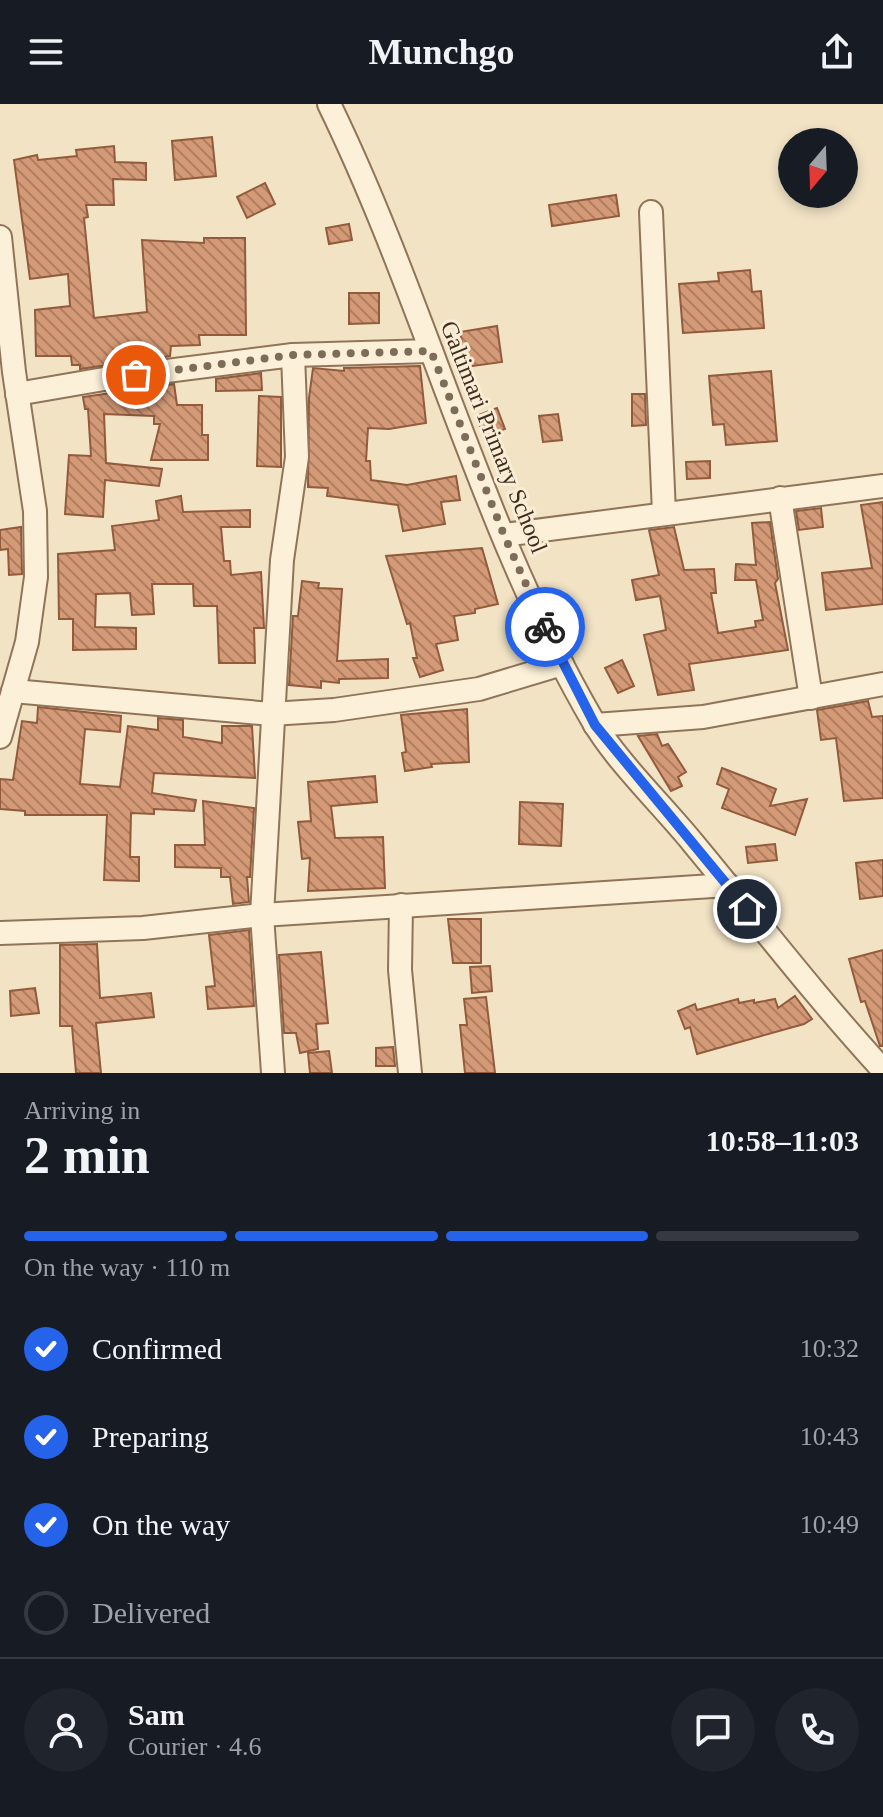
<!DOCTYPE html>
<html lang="en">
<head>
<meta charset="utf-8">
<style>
  :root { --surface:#171b24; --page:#20242c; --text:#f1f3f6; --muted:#9ea1a6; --line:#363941; --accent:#2563eb }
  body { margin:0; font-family:"Times New Roman",serif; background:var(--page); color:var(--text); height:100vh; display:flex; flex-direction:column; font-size:30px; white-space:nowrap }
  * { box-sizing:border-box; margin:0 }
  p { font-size:26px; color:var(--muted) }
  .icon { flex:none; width:44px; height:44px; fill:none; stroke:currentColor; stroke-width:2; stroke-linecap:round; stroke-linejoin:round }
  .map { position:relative; height:969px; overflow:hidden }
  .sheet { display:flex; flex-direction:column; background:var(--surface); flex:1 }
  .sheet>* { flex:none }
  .needle { width:52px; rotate:199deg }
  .fabs { position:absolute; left:778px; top:24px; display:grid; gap:16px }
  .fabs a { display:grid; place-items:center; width:80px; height:80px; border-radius:50%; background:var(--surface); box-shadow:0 4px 12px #0003; font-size:40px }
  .pin { position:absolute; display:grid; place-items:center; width:68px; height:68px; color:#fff; margin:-34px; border:4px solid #fff; border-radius:50%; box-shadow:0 2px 8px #0007 }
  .courier { position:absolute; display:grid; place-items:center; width:80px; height:80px; margin:-40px; border:6px solid #2563eb; border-radius:50%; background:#fff; color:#222; box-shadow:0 2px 10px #0007 }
  .head em { font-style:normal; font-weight:700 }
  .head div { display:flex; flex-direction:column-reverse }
  .head { display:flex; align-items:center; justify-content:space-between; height:136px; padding:0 24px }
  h1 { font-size:52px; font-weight:700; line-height:60px }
  .bar { display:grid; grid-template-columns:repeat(4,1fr); gap:12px 8px; align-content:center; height:96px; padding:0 24px }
  .bar i { height:10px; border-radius:6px; background:var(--line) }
  .bar .on { background:var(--accent) }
  .bar p { grid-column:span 4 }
  .line { display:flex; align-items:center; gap:20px; padding:0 24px; border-top:2px solid var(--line) }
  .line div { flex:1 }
  .round { display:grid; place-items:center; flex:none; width:84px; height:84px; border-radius:42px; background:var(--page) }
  ol { padding:0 24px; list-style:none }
  li { display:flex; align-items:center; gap:24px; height:88px }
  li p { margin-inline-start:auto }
  li .icon { padding:8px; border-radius:50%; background:var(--accent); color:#fff; stroke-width:4 }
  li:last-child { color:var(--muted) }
  li i { width:44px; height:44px; border:4px solid var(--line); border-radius:50% }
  header { display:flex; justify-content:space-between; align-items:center; height:104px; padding:0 24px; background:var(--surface); font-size:36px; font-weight:700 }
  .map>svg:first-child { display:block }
  .building { fill:url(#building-back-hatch); stroke:#915b3c; stroke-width:2 }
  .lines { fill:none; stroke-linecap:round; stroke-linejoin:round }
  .minor-casing { stroke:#907459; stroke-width:26 }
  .minor { stroke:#fcf0d9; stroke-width:22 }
  .done { stroke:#7d6c58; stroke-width:8; stroke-dasharray:0 14.4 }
  .route { stroke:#2563eb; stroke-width:10 }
  .labels { text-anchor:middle; stroke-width:6; stroke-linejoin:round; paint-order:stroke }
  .street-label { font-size:24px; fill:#3e2c1e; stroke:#f9edd5 }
</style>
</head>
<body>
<header><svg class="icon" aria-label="menu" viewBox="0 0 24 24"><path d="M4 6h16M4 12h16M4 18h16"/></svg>Munchgo<svg class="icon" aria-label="share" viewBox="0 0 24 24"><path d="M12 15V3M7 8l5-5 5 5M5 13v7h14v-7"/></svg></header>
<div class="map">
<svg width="883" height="969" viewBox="0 0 883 969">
  <defs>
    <pattern id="building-back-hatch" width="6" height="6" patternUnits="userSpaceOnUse" patternTransform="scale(2)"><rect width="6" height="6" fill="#d49a77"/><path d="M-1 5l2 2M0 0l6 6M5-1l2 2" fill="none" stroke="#ad7e61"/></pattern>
  </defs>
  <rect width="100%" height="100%" fill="#f2e3c5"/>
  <g class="building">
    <polygon points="212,33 216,72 175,76 172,37"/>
    <polygon points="114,42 115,58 146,59 146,76 113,75 114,101 86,101 88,113 84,114 94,214 147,208 142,136 204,139 204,134 245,134 246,231 199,231 200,241 171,242 170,252 80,265 80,261 72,261 71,252 36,252 35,206 70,202 68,170 30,175 14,56 37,51 38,56 77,52 76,46"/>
    <polygon points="265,79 275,100 247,114 237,93"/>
    <polygon points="616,91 619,112 552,122 549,101"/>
    <polygon points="349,120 352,136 329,140 326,124"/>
    <polygon points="750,166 752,188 761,187 764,224 683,229 679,180 719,177 718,169"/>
    <polygon points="349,189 379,189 379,219 349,220"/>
    <polygon points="497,222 502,258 466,263 460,228"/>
    <polygon points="420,262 426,319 389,325 368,324 366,357 370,357 371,376 407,381 456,372 460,396 441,398 445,420 403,427 398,401 327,392 328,384 308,383 309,294 313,264 344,267 344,264"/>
    <polygon points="771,267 777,337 726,341 724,320 713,321 709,272"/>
    <polygon points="261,269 262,286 216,287 216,275"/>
    <polygon points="174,280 177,301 202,301 202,331 208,331 208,356 151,356 160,320 154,320 154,312 104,310 106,359 162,365 159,382 105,376 103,413 65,410 69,351 91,352 88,305 85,305 83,293"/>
    <polygon points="632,290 645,290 646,321 632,322"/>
    <polygon points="259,292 281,293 281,363 257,362"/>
    <polygon points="497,304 505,325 484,333 476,312"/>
    <polygon points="558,310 562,336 543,338 539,312"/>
    <polygon points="710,357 710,374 687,375 686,358"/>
    <polygon points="181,392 183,408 250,406 250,423 221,423 224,457 230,457 231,471 261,468 264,524 254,524 255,559 219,559 217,502 194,502 193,480 152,480 154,510 132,511 130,489 96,490 95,523 136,524 136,545 73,546 73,515 59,515 58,450 115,446 112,422 159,416 156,397"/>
    <polygon points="883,398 883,500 826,506 822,469 872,464 861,401"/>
    <polygon points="821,404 823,423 799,426 796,407"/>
    <polygon points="770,418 778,475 775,479 788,546 689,560 694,586 658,591 644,531 666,526 660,492 636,496 632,476 659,471 649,426 674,423 684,466 714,465 716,489 711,489 718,529 756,523 755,517 763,516 756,476 735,476 736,460 756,461 752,419"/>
    <polygon points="21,423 22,470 9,471 8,445 0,446 0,426"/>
    <polygon points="482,444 498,500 475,505 475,509 454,512 458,536 436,540 443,566 420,573 413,554 417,554 410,519 407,520 386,452"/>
    <polygon points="302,477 319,479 318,484 342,485 337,557 388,555 388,574 339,575 339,579 321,577 321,584 289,581 293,512 298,512"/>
    <polygon points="622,556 634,582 618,589 605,564"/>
    <polygon points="868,597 872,613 883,612 883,694 844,697 836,634 821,636 817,606"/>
    <polygon points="38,603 121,612 120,628 85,625 80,680 120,683 128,622 158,626 158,614 183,616 183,633 222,639 222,622 252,622 255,674 154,669 152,689 196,696 194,707 154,705 154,710 131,709 130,753 139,753 139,777 104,776 107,711 25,711 25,707 0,705 0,675 13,676 22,617 37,619"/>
    <polygon points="467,605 469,658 431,660 432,663 405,667 402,649 406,648 401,611"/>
    <polygon points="657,630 662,642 668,640 686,668 678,673 682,682 671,687 638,632"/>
    <polygon points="722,664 776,685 770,702 807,695 795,731 722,704 729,685 717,680"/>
    <polygon points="375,672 377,698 331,702 335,734 383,733 385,784 308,787 310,754 302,755 298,718 311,717 308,678"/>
    <polygon points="203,697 254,704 250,773 247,773 249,798 233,800 230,773 221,773 221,764 175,763 175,741 205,741"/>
    <polygon points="520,698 563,700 561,742 519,740"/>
    <polygon points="775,740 777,756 748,759 746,743"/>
    <polygon points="883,756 883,792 860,795 856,759"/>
    <polygon points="448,815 481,815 481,859 453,859"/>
    <polygon points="249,826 254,902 208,905 206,883 215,882 209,831"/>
    <polygon points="97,840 100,894 151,889 154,913 96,919 101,969 76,969 72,922 60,922 60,841"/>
    <polygon points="883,846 883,942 880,942 865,897 861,898 849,855"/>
    <polygon points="321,848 328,919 316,920 318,945 300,949 296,929 284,929 279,851"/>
    <polygon points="490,862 492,887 472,889 470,863"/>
    <polygon points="35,884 39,909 11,912 10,887"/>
    <polygon points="795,892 812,915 804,920 697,950 690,923 685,925 678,907 695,900 697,906 738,895 739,899 754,896 754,899 775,895 778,904"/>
    <polygon points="486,893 495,969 465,969 460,921 467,921 464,895"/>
    <polygon points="393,943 395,962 376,962 376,944"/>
    <polygon points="329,947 332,969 310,969 308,949"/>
  </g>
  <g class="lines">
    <g class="minor-casing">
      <g id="minor">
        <path d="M329 0C427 201 480 423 593 617 616 657 663 702 693 739 756 815 816 893 883 966"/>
        <polyline points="651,108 664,409"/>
        <polyline points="0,133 14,268 35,407 36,473 27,538 0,633"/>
        <polyline points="17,290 104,275 293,251 431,247"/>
        <polyline points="780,394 811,594"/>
        <polyline points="504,431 883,382"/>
        <polyline points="13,587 271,610 334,606 479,585 562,560"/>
        <polyline points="595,621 703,613 883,580"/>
        <polyline points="401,801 400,866 410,969"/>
        <polyline points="0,829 143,824 262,811 728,781"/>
        <polyline points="273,969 262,811 282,456 297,353 293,251"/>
      </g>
    </g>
    <use href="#minor" class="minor"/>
  </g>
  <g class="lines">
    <polyline class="done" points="136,271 293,251 431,247 504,431 545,523"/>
    <polyline class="route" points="545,523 595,621 747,805"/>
  </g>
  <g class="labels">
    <g class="street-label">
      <text transform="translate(494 333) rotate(68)" y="8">Galtimari Primary School</text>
    </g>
  </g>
</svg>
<div class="fabs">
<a><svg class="needle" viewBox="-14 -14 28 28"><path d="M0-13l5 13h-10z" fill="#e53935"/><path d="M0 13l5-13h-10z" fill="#9ea1a6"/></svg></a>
</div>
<div class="pin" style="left:136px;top:271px;background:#ea580c"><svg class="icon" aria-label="bag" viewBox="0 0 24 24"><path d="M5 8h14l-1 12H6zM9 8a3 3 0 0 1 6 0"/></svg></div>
<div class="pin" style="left:747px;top:805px;background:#1f2937"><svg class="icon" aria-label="home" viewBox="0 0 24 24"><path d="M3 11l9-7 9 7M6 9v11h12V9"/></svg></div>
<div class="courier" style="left:545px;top:523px"><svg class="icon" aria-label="bike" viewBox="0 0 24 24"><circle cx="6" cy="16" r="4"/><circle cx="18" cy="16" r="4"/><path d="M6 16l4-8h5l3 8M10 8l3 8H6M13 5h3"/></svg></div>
</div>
<section class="sheet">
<div class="head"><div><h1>2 min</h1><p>Arriving in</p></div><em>10:58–11:03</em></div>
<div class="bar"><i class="on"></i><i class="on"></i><i class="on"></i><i></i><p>On the way · 110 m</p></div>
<ol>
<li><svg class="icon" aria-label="check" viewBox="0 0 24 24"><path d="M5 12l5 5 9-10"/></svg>Confirmed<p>10:32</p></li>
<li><svg class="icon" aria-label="check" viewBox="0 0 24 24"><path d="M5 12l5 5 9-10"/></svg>Preparing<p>10:43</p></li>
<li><svg class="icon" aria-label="check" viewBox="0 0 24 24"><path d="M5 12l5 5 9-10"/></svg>On the way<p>10:49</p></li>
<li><i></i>Delivered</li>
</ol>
<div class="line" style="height:144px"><a class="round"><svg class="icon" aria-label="person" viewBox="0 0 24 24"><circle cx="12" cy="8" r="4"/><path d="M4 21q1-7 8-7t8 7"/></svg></a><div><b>Sam</b><p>Courier · 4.6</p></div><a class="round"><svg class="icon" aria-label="chat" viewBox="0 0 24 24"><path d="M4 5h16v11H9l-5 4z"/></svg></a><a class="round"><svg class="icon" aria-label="phone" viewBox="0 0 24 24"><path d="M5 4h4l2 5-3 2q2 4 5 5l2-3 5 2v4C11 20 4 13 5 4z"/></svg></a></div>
</section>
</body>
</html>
